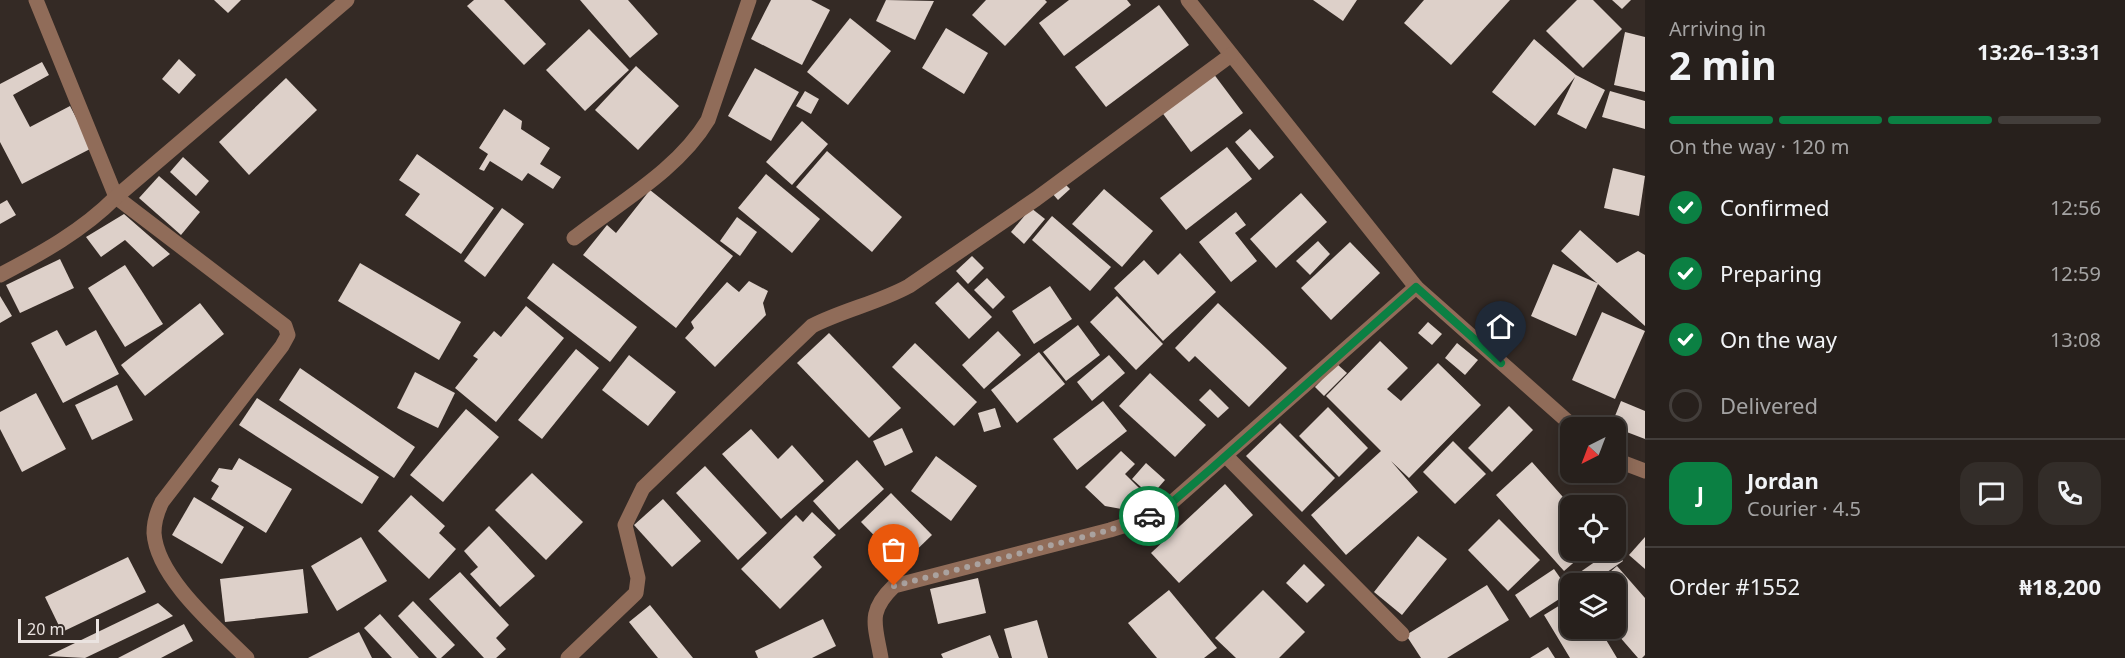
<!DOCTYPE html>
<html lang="en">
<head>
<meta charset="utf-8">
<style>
  :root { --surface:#27201c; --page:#332d29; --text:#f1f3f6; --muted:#a4a3a3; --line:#433e3b; --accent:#0b8043 }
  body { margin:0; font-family:"Noto Sans",sans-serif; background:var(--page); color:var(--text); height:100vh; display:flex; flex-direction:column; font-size:22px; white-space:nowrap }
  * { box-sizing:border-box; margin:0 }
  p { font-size:20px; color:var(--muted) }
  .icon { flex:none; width:33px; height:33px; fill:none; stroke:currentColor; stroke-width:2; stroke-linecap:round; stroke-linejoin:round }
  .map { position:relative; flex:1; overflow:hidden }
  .drawer { display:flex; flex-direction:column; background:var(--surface); width:480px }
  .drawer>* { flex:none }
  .needle { width:39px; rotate:222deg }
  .buttons { position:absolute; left:1560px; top:417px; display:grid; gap:12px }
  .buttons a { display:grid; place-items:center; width:66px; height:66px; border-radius:12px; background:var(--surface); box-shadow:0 3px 15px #0003,0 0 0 2px var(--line); font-size:30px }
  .scale { position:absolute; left:18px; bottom:15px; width:81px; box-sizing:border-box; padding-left:6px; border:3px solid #eae3e0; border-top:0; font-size:16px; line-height:21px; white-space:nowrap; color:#eae3e0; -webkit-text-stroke:4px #342a25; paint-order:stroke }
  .pin { position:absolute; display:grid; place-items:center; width:51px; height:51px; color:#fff; margin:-62px -26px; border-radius:50% 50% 50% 0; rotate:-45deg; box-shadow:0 0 6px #0007 }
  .pin .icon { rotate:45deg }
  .courier { position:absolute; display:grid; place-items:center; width:60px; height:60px; margin:-30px; border:4px solid #0b8043; border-radius:50%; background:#fff; color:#222; box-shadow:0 2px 8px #0007 }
  .head em { font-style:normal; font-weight:700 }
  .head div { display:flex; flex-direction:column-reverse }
  .head { display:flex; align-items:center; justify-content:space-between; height:102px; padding:0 24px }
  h1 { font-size:39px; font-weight:700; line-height:45px }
  .bar { display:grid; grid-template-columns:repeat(4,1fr); gap:9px 6px; align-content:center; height:72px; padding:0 24px }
  .bar i { height:8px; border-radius:4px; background:var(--line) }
  .bar .active { background:var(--accent) }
  .bar p { grid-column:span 4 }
  .line { display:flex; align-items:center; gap:15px; padding:0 24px; border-top:2px solid var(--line) }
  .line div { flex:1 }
  .round { display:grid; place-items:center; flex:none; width:63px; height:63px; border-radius:18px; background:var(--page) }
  ol { padding:0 24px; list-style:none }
  li { display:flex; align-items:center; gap:18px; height:66px }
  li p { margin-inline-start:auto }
  li .icon { padding:6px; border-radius:50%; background:var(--accent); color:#fff; stroke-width:4 }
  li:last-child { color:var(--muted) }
  li i { width:33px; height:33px; border:3px solid var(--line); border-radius:50% }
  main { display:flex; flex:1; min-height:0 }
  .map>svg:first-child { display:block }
  .building { fill:#ddd0c9 }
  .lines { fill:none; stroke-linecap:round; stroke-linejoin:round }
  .minor { stroke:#906c59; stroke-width:15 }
  .done { stroke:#aaa29f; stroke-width:6; stroke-dasharray:0 10.8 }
  .route { stroke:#0b8043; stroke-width:8 }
</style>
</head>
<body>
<main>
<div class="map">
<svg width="1645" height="658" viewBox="0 0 1645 658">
  <rect width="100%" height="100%" fill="#342a25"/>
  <g class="building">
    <polygon points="214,0 241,0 228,13"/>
    <polygon points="474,0 504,0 546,44 524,65 467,6"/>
    <polygon points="580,0 628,0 658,34 630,58"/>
    <polygon points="771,0 811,0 830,10 802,65 751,39"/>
    <polygon points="886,0 934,1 915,40 876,21"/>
    <polygon points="986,0 1045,0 1047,2 1005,46 972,15"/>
    <polygon points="1069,0 1127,0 1131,5 1064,56 1039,23"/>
    <polygon points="1313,0 1357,0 1343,21"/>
    <polygon points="1424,0 1510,0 1451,65 1404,23"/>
    <polygon points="1577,0 1593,0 1622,29 1583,68 1546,31"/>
    <polygon points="1612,0 1631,0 1622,9"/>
    <polygon points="1159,5 1189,45 1106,107 1075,67"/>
    <polygon points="850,18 891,51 848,105 807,72"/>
    <polygon points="946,28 988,53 964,94 922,68"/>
    <polygon points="589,29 629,70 585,111 546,70"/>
    <polygon points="1625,32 1645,37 1645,92 1614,85"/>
    <polygon points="1534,39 1576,75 1605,90 1586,129 1557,114 1575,77 1535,126 1492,92"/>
    <polygon points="179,59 196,75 179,94 162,79"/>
    <polygon points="42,62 49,75 13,95 30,127 70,106 92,148 22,184 0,142 0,84"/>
    <polygon points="636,66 679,106 638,150 595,110"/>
    <polygon points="755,68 799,92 771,141 728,116"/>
    <polygon points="1213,73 1243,113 1191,152 1161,111"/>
    <polygon points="286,78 317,110 249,175 219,142"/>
    <polygon points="805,91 819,99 811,114 796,106"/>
    <polygon points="1610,91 1645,101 1645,129 1602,117"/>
    <polygon points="504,109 522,121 521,129 550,148 540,164 561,177 553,189 528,173 522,181 490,161 484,171 479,169 488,154 479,148"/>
    <polygon points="802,121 828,144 792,185 766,162"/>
    <polygon points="1250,129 1274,157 1259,170 1235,142"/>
    <polygon points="1227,147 1252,179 1186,230 1160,198"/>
    <polygon points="827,151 902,217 872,252 796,187"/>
    <polygon points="417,154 494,208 461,254 405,215 420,194 399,180"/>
    <polygon points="183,157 209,181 196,196 170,172"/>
    <polygon points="1613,168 1645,176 1639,216 1604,208"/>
    <polygon points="766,174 820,219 792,253 738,208"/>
    <polygon points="159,176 200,212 181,235 139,198"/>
    <polygon points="1062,181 1070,189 1058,200 1051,192"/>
    <polygon points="1104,189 1153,231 1122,267 1072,224"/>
    <polygon points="650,190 733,256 676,328 583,255 607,225 616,233"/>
    <polygon points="1301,193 1327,222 1276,268 1250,239"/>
    <polygon points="7,200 16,215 0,224 0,204"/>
    <polygon points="502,208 524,224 485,277 464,261"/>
    <polygon points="1031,208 1045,219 1024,244 1011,232"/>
    <polygon points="1236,212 1246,225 1235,233 1257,261 1231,282 1199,242"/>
    <polygon points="124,214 170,254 153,267 125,240 101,257 86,237"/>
    <polygon points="1052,216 1111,267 1090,291 1032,240"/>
    <polygon points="737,217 757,232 740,256 720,241"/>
    <polygon points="1580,230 1617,263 1638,251 1645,255 1645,326 1598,284 1576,336 1531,316 1553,264 1597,283 1561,251"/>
    <polygon points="1318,241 1330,254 1310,275 1296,261"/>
    <polygon points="1350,242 1380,273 1331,320 1301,288"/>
    <polygon points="1180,253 1216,292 1163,341 1114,288 1144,260 1158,275"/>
    <polygon points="972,256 984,268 968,284 956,271"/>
    <polygon points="60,259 74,288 20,313 6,285"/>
    <polygon points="360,263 461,322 439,360 338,301"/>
    <polygon points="553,263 637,327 610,362 527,298"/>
    <polygon points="125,265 163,324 125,347 88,288"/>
    <polygon points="987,278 1005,297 993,309 974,290"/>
    <polygon points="749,281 768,291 763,303 766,315 715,367 685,338 694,328 691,322 727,282 739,292"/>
    <polygon points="958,282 992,317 969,339 935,303"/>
    <polygon points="1050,286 1072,319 1034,344 1012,311"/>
    <polygon points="0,296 12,316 0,323"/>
    <polygon points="1117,296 1163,344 1136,370 1090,322"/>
    <polygon points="200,303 224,334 145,396 121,365"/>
    <polygon points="1218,303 1287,368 1249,407 1195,356 1189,362 1175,348"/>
    <polygon points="526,306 564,338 496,422 455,388 478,359 473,356 494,331 501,337"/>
    <polygon points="1602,312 1645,331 1615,399 1572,380"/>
    <polygon points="1428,322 1442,334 1432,345 1418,333"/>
    <polygon points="1078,325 1100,355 1066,381 1043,352"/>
    <polygon points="57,330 66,346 96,330 119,374 63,403 31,343"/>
    <polygon points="998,331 1021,355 984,389 962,365"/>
    <polygon points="829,333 901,408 869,438 797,363"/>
    <polygon points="1380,341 1408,368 1387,389 1401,401 1438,363 1481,405 1409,478 1391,461 1418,492 1346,555 1311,515 1381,451 1326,396"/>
    <polygon points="915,343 977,402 954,426 892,367"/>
    <polygon points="1457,343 1478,360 1465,375 1445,358"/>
    <polygon points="576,349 599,368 542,439 518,420"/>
    <polygon points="1039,352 1065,384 1017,423 991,390"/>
    <polygon points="629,355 676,392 648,426 602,390"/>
    <polygon points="1109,355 1125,373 1092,401 1077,382"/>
    <polygon points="1337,364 1347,373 1324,396 1315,387"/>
    <polygon points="300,368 415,447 394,478 279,400"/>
    <polygon points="415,372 455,393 438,428 397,408"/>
    <polygon points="1150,373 1206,425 1175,457 1119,406"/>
    <polygon points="117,385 133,420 92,440 75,405"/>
    <polygon points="1210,389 1229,408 1218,418 1199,400"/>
    <polygon points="36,393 66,449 22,472 0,429 0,412"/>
    <polygon points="257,398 379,477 362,504 239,425"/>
    <polygon points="1103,401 1127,431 1077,470 1053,439"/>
    <polygon points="1621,401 1645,411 1645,439 1611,426"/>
    <polygon points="1509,406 1533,430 1492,472 1468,448"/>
    <polygon points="1328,407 1368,448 1339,477 1299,436"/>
    <polygon points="995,408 1001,427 984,432 978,413"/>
    <polygon points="466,409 499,437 443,502 410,475"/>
    <polygon points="1280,423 1335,478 1302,512 1246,456"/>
    <polygon points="902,428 913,452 885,466 873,441"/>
    <polygon points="751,429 778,459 792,445 824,481 781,519 722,454"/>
    <polygon points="1453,441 1486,474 1455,504 1423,472"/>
    <polygon points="1121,451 1135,464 1125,474 1144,493 1127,510 1105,506 1085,487"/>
    <polygon points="936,456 977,486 951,521 911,491"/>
    <polygon points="239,458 292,489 266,533 211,499 219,486 211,481 219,468 232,470"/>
    <polygon points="857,460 884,489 839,530 813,501"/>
    <polygon points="1532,462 1570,505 1570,550 1588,550 1564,571 1496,495"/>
    <polygon points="1146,463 1165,480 1151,496 1132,479"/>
    <polygon points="705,466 767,533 738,560 676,493"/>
    <polygon points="532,473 583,522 546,560 495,510"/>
    <polygon points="1225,484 1253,515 1179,583 1151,553"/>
    <polygon points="891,493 932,535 902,564 861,522"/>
    <polygon points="411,495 445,526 439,533 456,549 429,579 378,531"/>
    <polygon points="194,497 244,527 222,564 172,535"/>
    <polygon points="663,499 701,541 672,567 634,525"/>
    <polygon points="812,512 836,535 813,557 822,567 780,609 741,569 796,515 803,522"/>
    <polygon points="1499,519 1540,560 1508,591 1468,550"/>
    <polygon points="489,526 535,576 500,607 470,574 478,567 464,551"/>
    <polygon points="1418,536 1447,559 1402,615 1374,592"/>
    <polygon points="361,537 387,581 337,611 311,566"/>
    <polygon points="1645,537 1645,569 1629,555"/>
    <polygon points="1612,550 1616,550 1623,561 1590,584 1577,584 1573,577"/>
    <polygon points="128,557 146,592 62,632 45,597"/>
    <polygon points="1304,564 1325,585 1307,603 1286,583"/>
    <polygon points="1617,566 1645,598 1645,655 1642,658 1638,658 1612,628 1616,628 1616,584 1596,584"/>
    <polygon points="303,569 308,613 225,622 220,579"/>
    <polygon points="1554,569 1570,592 1530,618 1515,595"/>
    <polygon points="460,572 509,625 496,638 506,649 496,658 484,658 429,599"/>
    <polygon points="978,578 986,613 938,624 930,589"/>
    <polygon points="1487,585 1509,620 1447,658 1421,658 1406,635"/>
    <polygon points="1169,590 1217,648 1204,658 1157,658 1128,623"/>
    <polygon points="1263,590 1305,632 1279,658 1236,658 1215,638"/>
    <polygon points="1570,599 1570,628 1599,628 1617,658 1570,658 1544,615"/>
    <polygon points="413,601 455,645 441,658 437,658 398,616"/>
    <polygon points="158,603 173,616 85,658 48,656"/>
    <polygon points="650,605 693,658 658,658 629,622"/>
    <polygon points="380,614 419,658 392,658 364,628"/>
    <polygon points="823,619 836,646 812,658 758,658 755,651"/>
    <polygon points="1037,620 1048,658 1012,658 1004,629"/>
    <polygon points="184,624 193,641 161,658 118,658"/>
    <polygon points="359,632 372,658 308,658"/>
    <polygon points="990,635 999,658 943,658 941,654"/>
    <polygon points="1548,647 1555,658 1530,658"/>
  </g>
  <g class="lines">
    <g class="minor">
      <path d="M36 0 116 197 285 326 288 335 282 346 162 502C157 512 154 521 154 533 157 578 217 628 247 658"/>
      <polyline points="1188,0 1416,287 1575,428"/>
      <path d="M574 238C620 202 678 170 708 120L749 0"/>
      <path d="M0 275C42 253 82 231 116 197L347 0"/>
      <polyline points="1226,456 1402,634"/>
      <polyline points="1616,460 1645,471"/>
      <path d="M568 658 636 593 638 578 625 525 643 488 812 326C843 310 878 303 909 286L1036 199 1231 55"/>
      <path d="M881 658C875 624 867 612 894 586L1110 530 1142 520 1170 504 1416 287"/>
    </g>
  </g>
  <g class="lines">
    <polyline class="done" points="894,586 1110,530 1149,516"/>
    <polyline class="route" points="1149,516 1170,504 1212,468 1416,287 1501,363"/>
  </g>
</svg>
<div class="buttons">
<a><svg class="needle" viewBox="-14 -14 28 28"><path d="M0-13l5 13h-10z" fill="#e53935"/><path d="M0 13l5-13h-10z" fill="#a4a3a3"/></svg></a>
<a><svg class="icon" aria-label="locate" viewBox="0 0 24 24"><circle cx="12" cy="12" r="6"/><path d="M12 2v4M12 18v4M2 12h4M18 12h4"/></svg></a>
<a><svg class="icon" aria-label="layers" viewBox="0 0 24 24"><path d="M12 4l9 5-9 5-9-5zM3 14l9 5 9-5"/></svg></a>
</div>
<div class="scale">20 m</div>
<div class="pin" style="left:894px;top:586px;background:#ea580c"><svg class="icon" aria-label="bag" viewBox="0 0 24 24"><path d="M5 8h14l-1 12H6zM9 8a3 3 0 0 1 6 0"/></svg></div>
<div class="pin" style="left:1501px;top:363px;background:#1f2937"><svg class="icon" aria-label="home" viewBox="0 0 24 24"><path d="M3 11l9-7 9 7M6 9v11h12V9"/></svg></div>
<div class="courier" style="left:1149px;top:516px"><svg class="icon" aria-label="car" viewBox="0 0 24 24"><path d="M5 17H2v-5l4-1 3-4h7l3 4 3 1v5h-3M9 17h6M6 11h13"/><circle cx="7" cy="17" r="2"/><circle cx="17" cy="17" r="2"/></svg></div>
</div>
<section class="drawer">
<div class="head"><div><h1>2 min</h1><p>Arriving in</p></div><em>13:26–13:31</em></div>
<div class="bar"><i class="active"></i><i class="active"></i><i class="active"></i><i></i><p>On the way · 120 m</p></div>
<ol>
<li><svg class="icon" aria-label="check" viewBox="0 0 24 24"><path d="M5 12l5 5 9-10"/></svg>Confirmed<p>12:56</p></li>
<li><svg class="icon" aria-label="check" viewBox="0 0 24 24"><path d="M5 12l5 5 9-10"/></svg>Preparing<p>12:59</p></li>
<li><svg class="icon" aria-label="check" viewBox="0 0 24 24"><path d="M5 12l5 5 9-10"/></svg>On the way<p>13:08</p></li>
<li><i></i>Delivered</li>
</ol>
<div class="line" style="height:108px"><b class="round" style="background:var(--accent);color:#fff">J</b><div><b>Jordan</b><p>Courier · 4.5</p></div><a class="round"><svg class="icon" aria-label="chat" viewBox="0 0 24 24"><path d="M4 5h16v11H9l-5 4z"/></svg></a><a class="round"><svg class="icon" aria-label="phone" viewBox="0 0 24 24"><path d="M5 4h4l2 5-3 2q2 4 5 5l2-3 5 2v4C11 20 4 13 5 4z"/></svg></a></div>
<div class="line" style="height:78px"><div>Order #1552</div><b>₦18,200</b></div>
</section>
</main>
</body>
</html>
